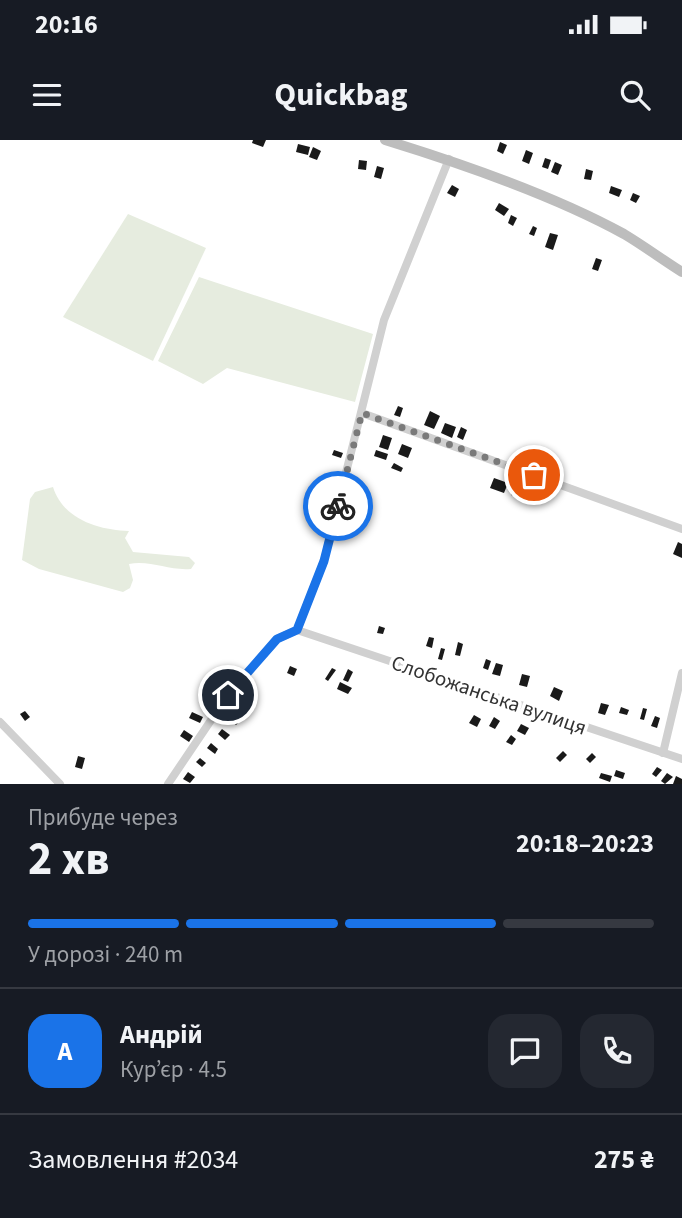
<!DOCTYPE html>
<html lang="uk">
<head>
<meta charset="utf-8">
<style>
  :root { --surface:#171b24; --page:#242831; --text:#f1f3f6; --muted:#9ea1a6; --line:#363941; --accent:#1a73e8 }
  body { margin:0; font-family:"Source Sans 3",sans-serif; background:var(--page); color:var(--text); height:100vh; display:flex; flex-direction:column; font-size:26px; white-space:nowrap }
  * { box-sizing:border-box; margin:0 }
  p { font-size:23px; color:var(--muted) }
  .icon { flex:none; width:38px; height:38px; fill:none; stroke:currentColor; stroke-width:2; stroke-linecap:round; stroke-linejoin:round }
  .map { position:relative; height:644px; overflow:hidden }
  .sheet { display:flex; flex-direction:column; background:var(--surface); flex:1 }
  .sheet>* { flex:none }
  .pin { position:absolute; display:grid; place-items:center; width:60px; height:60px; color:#fff; margin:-30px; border:4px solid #fff; border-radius:50%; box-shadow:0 2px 7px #0007 }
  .courier { position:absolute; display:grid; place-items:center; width:70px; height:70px; margin:-35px; border:5px solid #1a73e8; border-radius:50%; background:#fff; color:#222; box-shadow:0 2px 9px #0007 }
  .summary em { font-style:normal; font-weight:700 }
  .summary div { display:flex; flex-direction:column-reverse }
  .summary { display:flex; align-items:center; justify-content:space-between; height:119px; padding:0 28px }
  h1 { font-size:46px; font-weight:700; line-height:52px }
  .bar { display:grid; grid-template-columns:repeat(4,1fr); gap:10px 7px; align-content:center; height:84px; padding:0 28px }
  .bar i { height:9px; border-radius:5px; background:var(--line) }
  .bar .active { background:var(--accent) }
  .bar p { grid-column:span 4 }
  .line { display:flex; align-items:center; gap:18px; padding:0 28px; border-top:2px solid var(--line) }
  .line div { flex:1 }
  .round { display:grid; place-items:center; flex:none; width:74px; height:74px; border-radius:21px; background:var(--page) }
  .status { display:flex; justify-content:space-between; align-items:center; height:49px; padding:0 35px; background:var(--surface); direction:ltr }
  .status svg { height:19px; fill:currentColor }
  header { display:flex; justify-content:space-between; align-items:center; height:91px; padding:0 28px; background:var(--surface); font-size:32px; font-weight:700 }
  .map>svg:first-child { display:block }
  .green { fill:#e6ecdf }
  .building { fill:#1a1a1a }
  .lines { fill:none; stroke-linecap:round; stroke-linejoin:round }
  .street { stroke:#d0d0d0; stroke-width:8 }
  .secondary { stroke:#bdbdbd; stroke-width:10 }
  .done { stroke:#7a7a7a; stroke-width:7; stroke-dasharray:0 12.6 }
  .route { stroke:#1a73e8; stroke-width:9 }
  .labels { text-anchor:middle; stroke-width:7; stroke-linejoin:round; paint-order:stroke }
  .street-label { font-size:21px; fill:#333; stroke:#fff }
</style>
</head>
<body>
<div class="status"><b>20:16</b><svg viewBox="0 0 49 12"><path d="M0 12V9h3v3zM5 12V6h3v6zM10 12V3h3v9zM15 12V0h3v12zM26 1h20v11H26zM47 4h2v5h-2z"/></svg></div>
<header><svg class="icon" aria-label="menu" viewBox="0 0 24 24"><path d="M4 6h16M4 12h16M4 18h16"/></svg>Quickbag<svg class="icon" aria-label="search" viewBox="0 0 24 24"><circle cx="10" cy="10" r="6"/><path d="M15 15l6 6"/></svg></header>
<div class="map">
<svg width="682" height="644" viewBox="0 0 682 644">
  <rect width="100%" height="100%" fill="#fff"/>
  <g class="green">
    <polygon points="128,74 206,108 153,221 63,177"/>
    <polygon points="199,137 373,194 355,262 227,228 203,244 158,221"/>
    <path d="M53 347C63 379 98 390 129 391L125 398 133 412 189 417 195 423 191 429C169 431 151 420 129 424L133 440 130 448 123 452 39 429 22 420 30 359 35 352Z"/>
  </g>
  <g class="building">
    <polygon points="253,0 266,0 263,7 252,3"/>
    <polygon points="500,2 507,5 503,14 497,11"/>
    <polygon points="298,4 310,7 308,15 296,12"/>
    <polygon points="313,7 321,11 317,20 309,17"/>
    <polygon points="526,10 533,13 529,24 522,21"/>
    <polygon points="545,18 551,20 548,29 542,27"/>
    <polygon points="359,20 367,21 366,30 358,29"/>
    <polygon points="555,22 562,25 558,35 551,32"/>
    <polygon points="377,26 384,28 381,39 374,37"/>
    <polygon points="586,29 593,31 591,40 584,39"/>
    <polygon points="452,45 459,49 455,57 447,53"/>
    <polygon points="611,46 622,50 619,57 609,53"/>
    <polygon points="633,53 640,56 636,63 630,60"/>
    <polygon points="499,63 509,69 504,76 495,70"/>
    <polygon points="511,75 517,78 513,86 508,83"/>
    <polygon points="533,86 537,88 534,96 529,94"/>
    <polygon points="550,93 558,95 553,110 545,107"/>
    <polygon points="596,118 602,120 598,131 592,129"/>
    <polygon points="398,266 403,268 400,277 394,275"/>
    <polygon points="430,271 440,276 434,289 424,285"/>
    <polygon points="445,283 456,287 452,298 441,293"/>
    <polygon points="461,287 467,290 463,300 457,297"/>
    <polygon points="383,295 392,298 388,310 379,307"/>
    <polygon points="402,304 412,308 408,318 398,314"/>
    <polygon points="334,310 343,313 341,318 332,315"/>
    <polygon points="376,310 388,314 386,320 374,316"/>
    <polygon points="394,323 403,328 401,332 391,328"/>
    <polygon points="494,338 508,343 504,353 490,348"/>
    <polygon points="516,342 522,344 517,357 511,355"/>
    <polygon points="313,356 328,361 326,366 311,361"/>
    <polygon points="678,402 682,404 682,418 673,414"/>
    <polygon points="379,486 385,488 383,494 377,493"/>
    <polygon points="429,497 434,498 432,508 426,506"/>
    <polygon points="458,502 463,504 460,516 455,515"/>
    <polygon points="441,508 445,509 442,520 438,519"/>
    <polygon points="486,519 491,521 488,530 483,528"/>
    <polygon points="496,523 503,525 500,536 492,534"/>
    <polygon points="290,526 297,529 294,536 287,533"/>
    <polygon points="332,528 336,530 328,541 325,539"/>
    <polygon points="348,529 353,532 348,542 343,540"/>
    <polygon points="522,534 530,536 527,547 519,545"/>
    <polygon points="222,536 229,541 225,547 217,542"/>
    <polygon points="340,542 352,548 348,554 337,549"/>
    <polygon points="554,547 563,551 559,561 550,556"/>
    <polygon points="245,559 253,565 249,571 241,564"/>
    <polygon points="601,563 609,565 605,575 598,573"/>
    <polygon points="621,567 629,570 627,575 619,573"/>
    <polygon points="643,568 647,569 644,580 640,579"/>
    <polygon points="25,571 30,577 25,581 20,574"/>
    <polygon points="192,572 203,577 200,583 189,578"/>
    <polygon points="234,574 241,580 236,585 230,579"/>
    <polygon points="474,575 481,579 477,587 469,583"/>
    <polygon points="655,576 660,578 657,588 651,586"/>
    <polygon points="494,577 500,581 495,589 489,586"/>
    <polygon points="521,584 529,588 525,595 517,591"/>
    <polygon points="222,589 230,595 225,600 218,594"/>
    <polygon points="184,590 193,596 189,602 180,596"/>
    <polygon points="511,595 516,599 512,605 506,602"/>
    <polygon points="211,603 218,609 215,614 207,608"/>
    <polygon points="563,611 567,615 560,622 556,618"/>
    <polygon points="592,613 596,617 590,623 586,619"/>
    <polygon points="78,616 85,618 82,629 75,627"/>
    <polygon points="200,618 206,623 202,627 196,622"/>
    <polygon points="657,627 662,630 656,637 652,634"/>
    <polygon points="616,630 625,633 623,639 614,636"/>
    <polygon points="188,632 195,637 190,643 183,639"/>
    <polygon points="601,633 612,636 610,642 599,638"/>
    <polygon points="667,633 673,637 665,644 661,641"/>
    <polygon points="676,636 682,639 682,644 673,644"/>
  </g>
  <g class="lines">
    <g class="street">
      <polyline points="362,273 682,389"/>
      <polyline points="297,490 682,619"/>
      <polyline points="0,582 60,644"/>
      <polyline points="663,613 682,533"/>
      <polyline points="168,644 228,555 277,499 297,490 324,421 384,180 449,19"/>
    </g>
    <path class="secondary" d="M385 0C463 24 553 55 624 94 644 106 663 120 682 132"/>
  </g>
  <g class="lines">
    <polyline class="done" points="338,366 362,273 534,335"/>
    <polyline class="route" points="228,555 277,499 297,490 324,421 338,366"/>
  </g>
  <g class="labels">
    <g class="street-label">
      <text transform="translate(489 555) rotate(19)" y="7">Слобожанська вулиця</text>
    </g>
  </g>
</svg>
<div class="pin" style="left:534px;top:335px;background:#ea580c"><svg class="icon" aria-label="bag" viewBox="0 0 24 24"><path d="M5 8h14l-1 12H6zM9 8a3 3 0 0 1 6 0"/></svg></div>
<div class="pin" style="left:228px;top:555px;background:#1f2937"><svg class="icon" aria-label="home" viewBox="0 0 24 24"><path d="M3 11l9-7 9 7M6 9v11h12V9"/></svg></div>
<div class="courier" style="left:338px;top:366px"><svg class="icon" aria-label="bike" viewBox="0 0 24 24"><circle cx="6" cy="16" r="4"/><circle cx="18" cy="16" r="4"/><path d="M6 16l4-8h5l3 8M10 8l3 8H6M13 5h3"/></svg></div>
</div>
<section class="sheet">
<div class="summary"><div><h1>2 хв</h1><p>Прибуде через</p></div><em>20:18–20:23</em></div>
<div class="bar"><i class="active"></i><i class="active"></i><i class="active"></i><i></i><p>У дорозі · 240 m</p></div>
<div class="line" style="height:126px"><b class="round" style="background:var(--accent);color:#fff">А</b><div><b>Андрій</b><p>Кур’єр · 4.5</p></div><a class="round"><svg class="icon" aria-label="chat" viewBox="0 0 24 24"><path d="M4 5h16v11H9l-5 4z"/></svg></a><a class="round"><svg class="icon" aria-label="phone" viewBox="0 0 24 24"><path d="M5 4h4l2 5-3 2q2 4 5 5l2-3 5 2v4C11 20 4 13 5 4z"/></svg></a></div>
<div class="line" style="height:91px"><div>Замовлення #2034</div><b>275 ₴</b></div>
</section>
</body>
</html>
